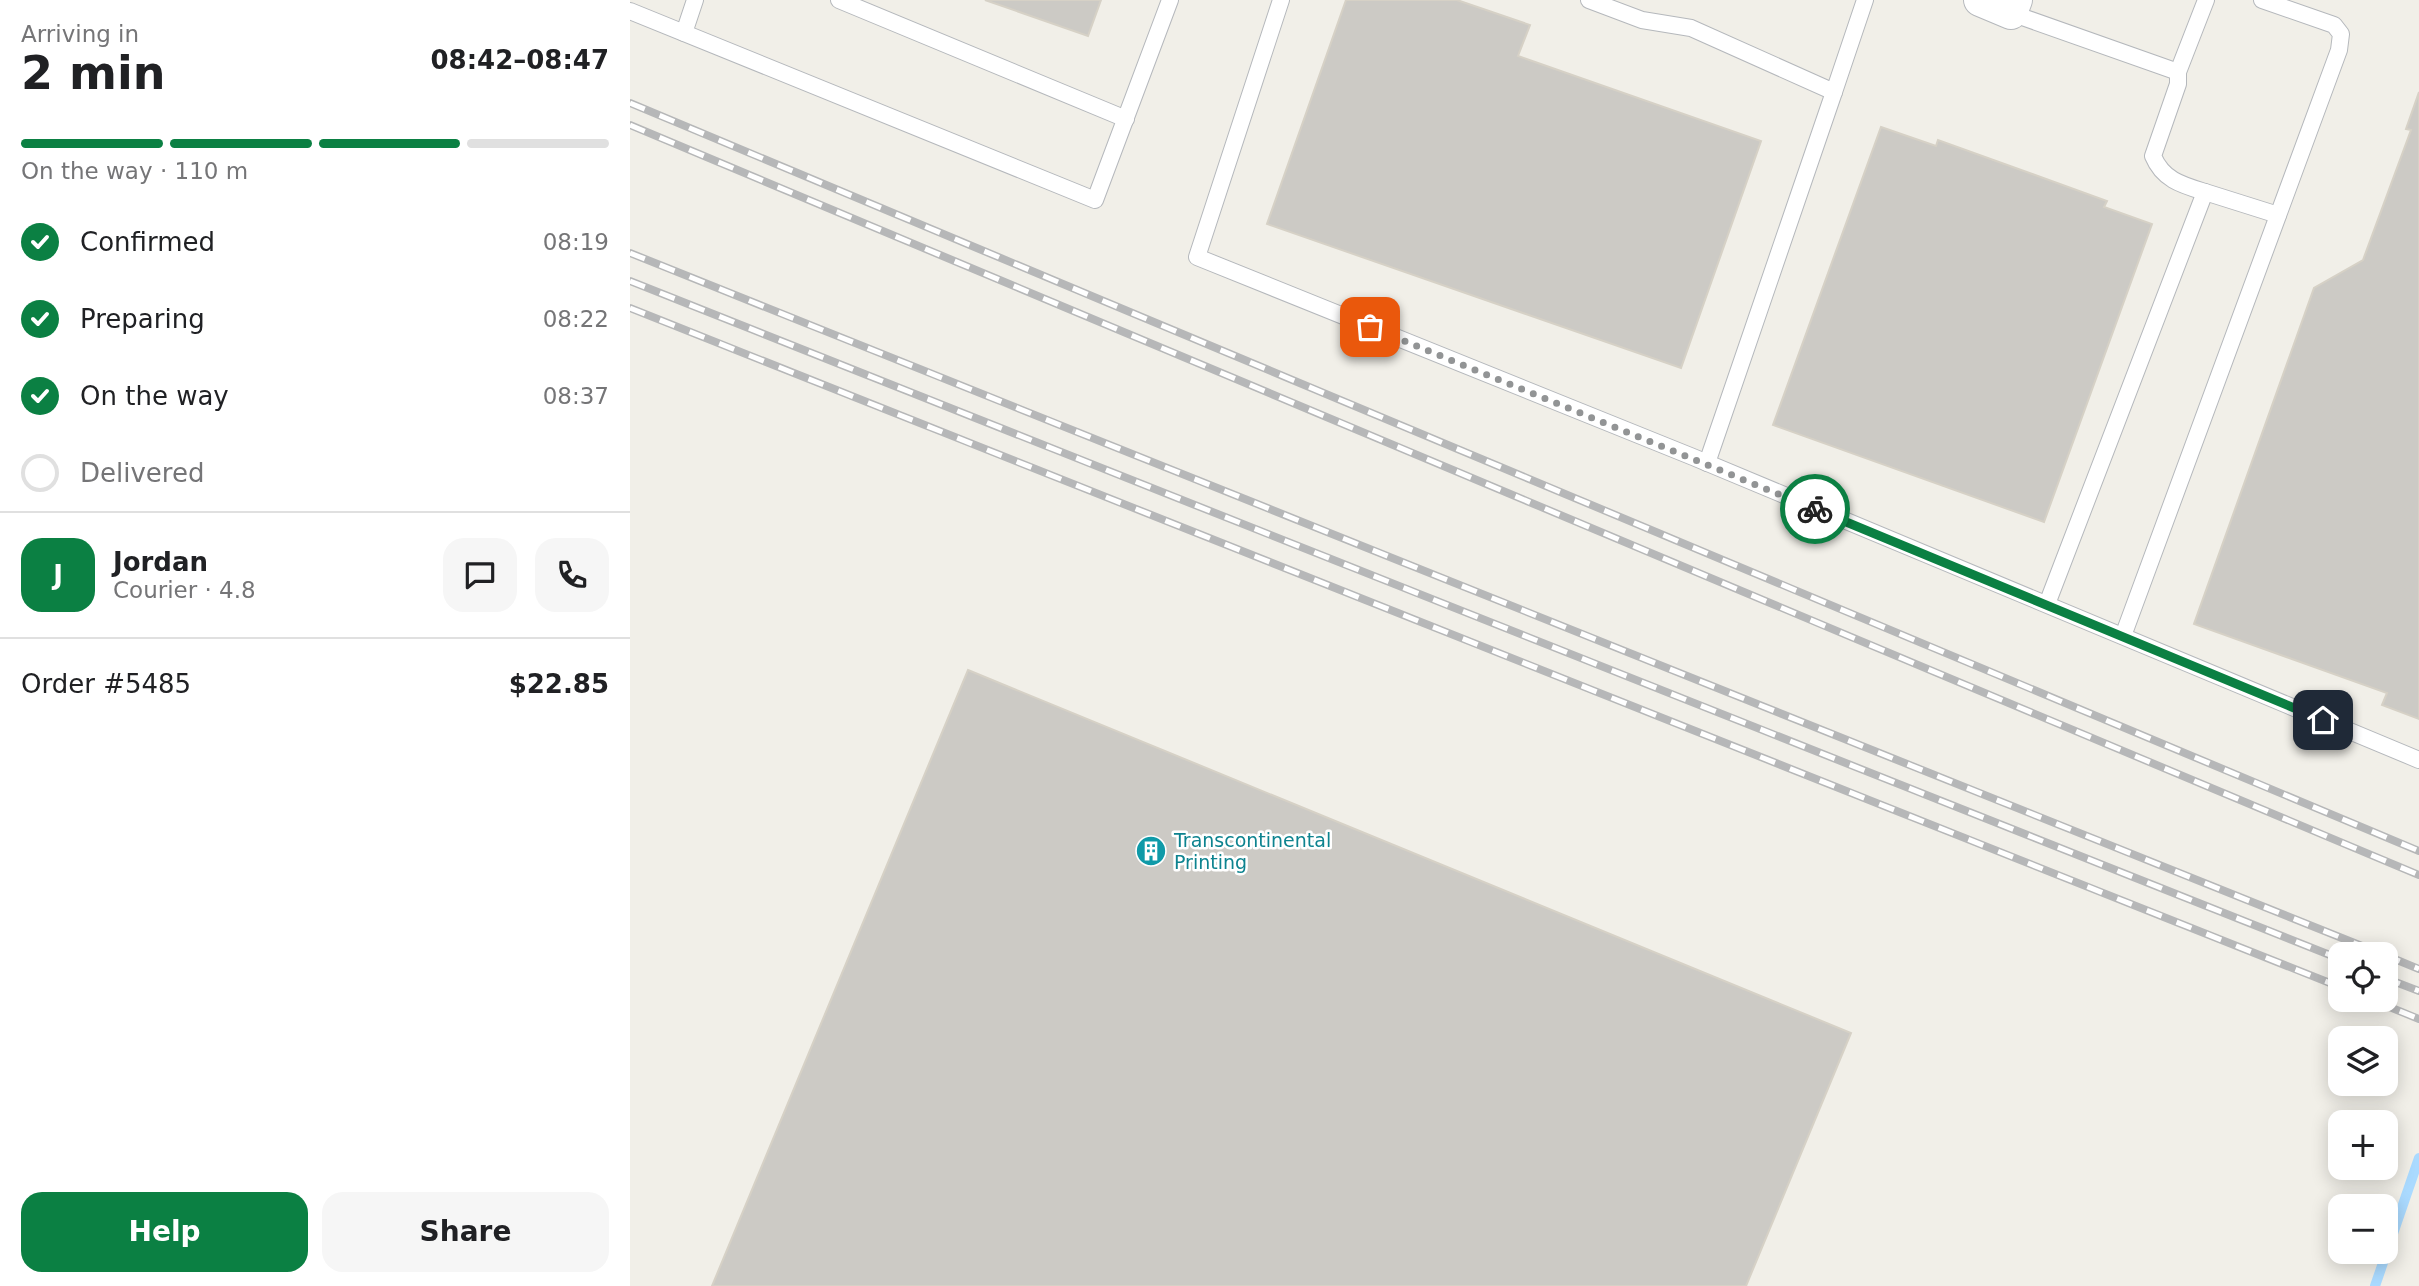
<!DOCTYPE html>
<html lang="en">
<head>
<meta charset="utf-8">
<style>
  :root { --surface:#fff; --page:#f6f6f6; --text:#202124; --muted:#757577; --line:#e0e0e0; --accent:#0b8043 }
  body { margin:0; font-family:"DejaVu Sans",sans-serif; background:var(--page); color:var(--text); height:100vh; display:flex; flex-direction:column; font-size:26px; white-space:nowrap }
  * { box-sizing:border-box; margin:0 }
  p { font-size:23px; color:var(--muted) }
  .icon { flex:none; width:38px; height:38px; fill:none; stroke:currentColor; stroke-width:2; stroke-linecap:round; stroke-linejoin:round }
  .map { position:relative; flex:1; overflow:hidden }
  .drawer { display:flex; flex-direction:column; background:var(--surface); width:630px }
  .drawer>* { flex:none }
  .controls { position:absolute; left:1698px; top:942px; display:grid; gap:14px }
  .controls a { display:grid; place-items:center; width:70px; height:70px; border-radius:14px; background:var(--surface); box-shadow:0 4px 18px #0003; font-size:35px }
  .pin { position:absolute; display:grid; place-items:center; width:60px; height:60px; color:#fff; margin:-30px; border-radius:14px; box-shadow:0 4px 10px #0006 }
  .courier { position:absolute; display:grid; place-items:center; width:70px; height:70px; margin:-35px; border:5px solid #0b8043; border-radius:50%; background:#fff; color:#222; box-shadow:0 2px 9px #0007 }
  .head em { font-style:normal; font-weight:800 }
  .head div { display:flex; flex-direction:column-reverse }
  .head { display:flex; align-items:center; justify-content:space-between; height:119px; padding:0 21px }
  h1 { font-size:46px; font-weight:800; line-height:52px }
  .bar { display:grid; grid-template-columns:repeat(4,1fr); gap:10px 7px; align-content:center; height:84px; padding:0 21px }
  .bar i { height:9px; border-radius:5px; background:var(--line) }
  .bar .active { background:var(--accent) }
  .bar p { grid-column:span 4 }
  .line { display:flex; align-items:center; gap:18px; padding:0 21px; border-top:2px solid var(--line) }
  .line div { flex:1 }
  .round { display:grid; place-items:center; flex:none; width:74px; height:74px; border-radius:21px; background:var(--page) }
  ol { padding:0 21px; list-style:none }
  li { display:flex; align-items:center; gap:21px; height:77px }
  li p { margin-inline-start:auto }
  li .icon { padding:7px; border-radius:50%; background:var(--accent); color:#fff; stroke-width:4 }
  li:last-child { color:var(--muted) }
  li i { width:38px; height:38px; border:4px solid var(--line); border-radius:50% }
  .button { display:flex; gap:14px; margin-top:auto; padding:14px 21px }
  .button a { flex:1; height:80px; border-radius:21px; background:var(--accent); color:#fff; font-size:28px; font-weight:800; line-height:80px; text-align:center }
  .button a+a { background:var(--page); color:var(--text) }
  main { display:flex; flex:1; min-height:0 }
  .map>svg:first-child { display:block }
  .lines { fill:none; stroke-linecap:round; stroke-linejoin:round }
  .stream { stroke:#aadaff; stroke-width:10 }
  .building { fill:#cccac5; stroke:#d6d1c6; stroke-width:2 }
  .service-casing { stroke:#b5b8bc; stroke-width:18 }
  .minor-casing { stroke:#b5b8bc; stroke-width:34 }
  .service { stroke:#fff; stroke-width:16 }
  .minor { stroke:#fff; stroke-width:32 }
  .rail-casing { stroke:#b6b7b8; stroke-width:8 }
  .rail { stroke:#fff; stroke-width:5; stroke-dasharray:16; stroke-linecap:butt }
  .done { stroke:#929495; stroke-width:7; stroke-dasharray:0 12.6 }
  .route { stroke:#0b8043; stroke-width:9 }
  .labels { text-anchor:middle; stroke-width:5; stroke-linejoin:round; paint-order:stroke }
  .culture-label { font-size:19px; fill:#0d838f; stroke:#fff; text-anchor:start }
</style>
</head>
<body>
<main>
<section class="drawer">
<div class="head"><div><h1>2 min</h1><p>Arriving in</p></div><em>08:42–08:47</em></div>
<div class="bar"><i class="active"></i><i class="active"></i><i class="active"></i><i></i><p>On the way · 110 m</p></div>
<ol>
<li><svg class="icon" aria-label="check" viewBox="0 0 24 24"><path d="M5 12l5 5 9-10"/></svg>Confirmed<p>08:19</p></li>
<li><svg class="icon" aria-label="check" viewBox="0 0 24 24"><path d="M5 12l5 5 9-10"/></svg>Preparing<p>08:22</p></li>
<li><svg class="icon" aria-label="check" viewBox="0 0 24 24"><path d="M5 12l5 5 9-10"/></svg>On the way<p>08:37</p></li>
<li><i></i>Delivered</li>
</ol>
<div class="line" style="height:126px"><b class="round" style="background:var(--accent);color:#fff">J</b><div><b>Jordan</b><p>Courier · 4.8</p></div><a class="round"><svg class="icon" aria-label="chat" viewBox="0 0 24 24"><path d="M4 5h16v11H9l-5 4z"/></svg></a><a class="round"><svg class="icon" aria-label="phone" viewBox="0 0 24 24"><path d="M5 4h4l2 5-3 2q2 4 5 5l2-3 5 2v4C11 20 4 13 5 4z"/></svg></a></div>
<div class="line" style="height:91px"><div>Order #5485</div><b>$22.85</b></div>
<div class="button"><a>Help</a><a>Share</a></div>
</section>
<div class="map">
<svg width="1789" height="1286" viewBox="0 0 1789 1286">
  <rect width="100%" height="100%" fill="#f1efe8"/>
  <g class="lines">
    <polyline class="stream" points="1745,1286 1789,1158"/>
  </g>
  <g class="building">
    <polygon points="355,0 471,0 458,36"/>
    <polygon points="716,0 827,0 900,25 888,56 1131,141 1051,368 637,224"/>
    <polygon points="1789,92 1789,719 1752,705 1757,693 1564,624 1684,288 1733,260 1781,130 1776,129"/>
    <polygon points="1251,127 1306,146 1308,140 1477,201 1474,207 1522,224 1414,522 1143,425"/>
    <polygon points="338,670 1221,1033 1116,1286 82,1286"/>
  </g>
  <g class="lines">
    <g class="service-casing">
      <g id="service">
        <polyline points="209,0 496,119"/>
        <polyline points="651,0 567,257 1063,457 1789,760"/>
        <polyline points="959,0 1012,20 1061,28 1204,92 1235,0"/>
        <polyline points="0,11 465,200 540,0"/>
        <path d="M1381 13 1548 72V84L1523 156C1533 180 1552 185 1575 192L1417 604"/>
        <polyline points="54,33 65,0"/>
        <polyline points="1548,72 1576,0"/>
        <polyline points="1575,192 1648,215"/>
        <polyline points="1077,463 1204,92"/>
        <polyline points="1493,636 1709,50 1711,34 1704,25 1632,0"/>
      </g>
    </g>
    <g class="minor-casing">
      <polyline id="minor" points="1350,0 1381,13 1386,0"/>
    </g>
    <use href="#service" class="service"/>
    <use href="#minor" class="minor"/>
    <g class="rail-casing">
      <g id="rail">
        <polyline points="0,103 1789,851"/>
        <polyline points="0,125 1789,875"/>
        <polyline points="0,253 1752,954"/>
        <polyline points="0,281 1710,959"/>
        <polyline points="0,308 1710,987"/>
        <polyline points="1755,955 1789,969"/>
        <polyline points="1755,978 1789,991"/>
        <polyline points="1740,999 1789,1019"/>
      </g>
    </g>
    <use href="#rail" class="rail"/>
  </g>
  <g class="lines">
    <polyline class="done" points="740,327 1185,509"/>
    <polyline class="route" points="1185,509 1693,720"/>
  </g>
  <defs>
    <g id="building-disc" transform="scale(1.575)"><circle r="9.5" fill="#0f9aa8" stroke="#fff"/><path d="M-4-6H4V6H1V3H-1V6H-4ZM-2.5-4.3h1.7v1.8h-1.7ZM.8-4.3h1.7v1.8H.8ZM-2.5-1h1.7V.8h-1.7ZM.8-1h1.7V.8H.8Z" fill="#fff"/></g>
  </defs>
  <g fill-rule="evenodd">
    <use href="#building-disc" x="521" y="851"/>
  </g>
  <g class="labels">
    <g class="culture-label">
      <text x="544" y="847">Transcontinental<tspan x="544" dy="22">Printing</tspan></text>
    </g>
  </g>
</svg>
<div class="controls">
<a><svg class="icon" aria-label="locate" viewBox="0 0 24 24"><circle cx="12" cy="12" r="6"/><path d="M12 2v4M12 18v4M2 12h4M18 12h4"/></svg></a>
<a><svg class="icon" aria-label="layers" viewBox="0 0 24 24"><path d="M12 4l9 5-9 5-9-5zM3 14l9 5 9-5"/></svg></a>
<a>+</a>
<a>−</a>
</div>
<div class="pin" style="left:740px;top:327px;background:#ea580c"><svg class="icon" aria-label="bag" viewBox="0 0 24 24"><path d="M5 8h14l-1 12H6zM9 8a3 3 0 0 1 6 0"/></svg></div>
<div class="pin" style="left:1693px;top:720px;background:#1f2937"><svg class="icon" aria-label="home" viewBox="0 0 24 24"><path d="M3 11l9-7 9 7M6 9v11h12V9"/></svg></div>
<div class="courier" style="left:1185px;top:509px"><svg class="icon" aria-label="bike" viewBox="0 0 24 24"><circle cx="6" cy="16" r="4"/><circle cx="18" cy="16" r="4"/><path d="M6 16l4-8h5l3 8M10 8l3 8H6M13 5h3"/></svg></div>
</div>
</main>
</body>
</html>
